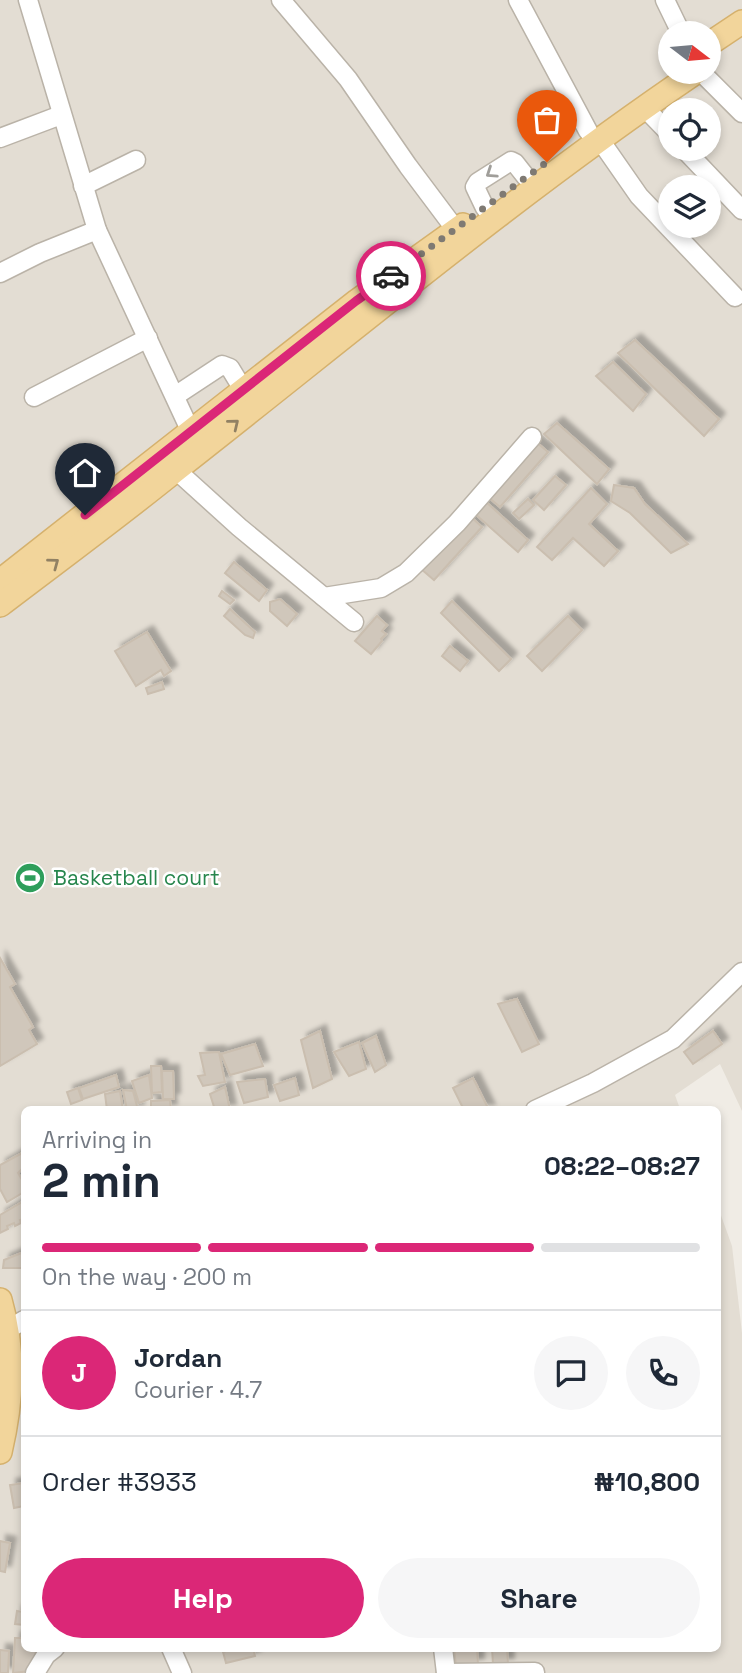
<!DOCTYPE html>
<html lang="en">
<head>
<meta charset="utf-8">
<style>
  :root { --surface:#fff; --page:#f6f6f7; --text:#1f2937; --muted:#747a83; --line:#e0e1e3; --accent:#db2777 }
  body { margin:0; font-family:"Space Grotesk",sans-serif; background:var(--page); color:var(--text); height:100vh; display:flex; flex-direction:column; font-size:26px; white-space:nowrap }
  * { box-sizing:border-box; margin:0 }
  p { font-size:23px; color:var(--muted) }
  .icon { flex:none; width:38px; height:38px; fill:none; stroke:currentColor; stroke-width:2; stroke-linecap:round; stroke-linejoin:round }
  .map { position:relative; flex:1; overflow:hidden }
  .side { position:absolute; left:21px; top:1106px; width:700px; height:546px; display:flex; flex-direction:column; background:var(--surface); border-radius:10px; box-shadow:0 4px 10px #0003 }
  .side>* { flex:none }
  .needle { width:46px; rotate:106deg }
  .buttons { position:absolute; left:658px; top:21px; display:grid; gap:14px }
  .buttons a { display:grid; place-items:center; width:63px; height:63px; border-radius:50%; background:var(--surface); box-shadow:0 4px 10px #0003; font-size:35px }
  .pin { position:absolute; display:grid; place-items:center; width:60px; height:60px; color:#fff; margin:-72px -30px; border-radius:50% 50% 50% 0; rotate:-45deg; box-shadow:0 0 7px #0007 }
  .pin .icon { rotate:45deg }
  .courier { position:absolute; display:grid; place-items:center; width:70px; height:70px; margin:-35px; border:5px solid #db2777; border-radius:50%; background:#fff; color:#222; box-shadow:0 2px 9px #0007 }
  .headline em { font-style:normal; font-weight:800 }
  .headline div { display:flex; flex-direction:column-reverse }
  .headline { display:flex; align-items:center; justify-content:space-between; height:119px; padding:0 21px }
  h1 { font-size:46px; font-weight:800; line-height:52px }
  .bar { display:grid; grid-template-columns:repeat(4,1fr); gap:10px 7px; align-content:center; height:84px; padding:0 21px }
  .bar i { height:9px; border-radius:5px; background:var(--line) }
  .bar .selected { background:var(--accent) }
  .bar p { grid-column:span 4 }
  .line { display:flex; align-items:center; gap:18px; padding:0 21px; border-top:2px solid var(--line) }
  .line div { flex:1 }
  .round { display:grid; place-items:center; flex:none; width:74px; height:74px; border-radius:37px; background:var(--page) }
  .cta { display:flex; gap:14px; margin-top:auto; padding:14px 21px }
  .cta a { flex:1; height:80px; border-radius:42px; background:var(--accent); color:#fff; font-size:28px; font-weight:800; line-height:80px; text-align:center }
  .cta a+a { background:var(--page); color:var(--text) }
  .map>svg:first-child { display:block }
  .residential { fill:#e3ddd3; fill-rule:evenodd }
  .building { fill:#d0c7bb; stroke:#cabeaf; stroke-width:2; filter:url(#shadow) }
  .lines { fill:none; stroke-linecap:round; stroke-linejoin:round }
  .minor-casing { stroke:#bab3a8; stroke-width:21 }
  .major-casing { stroke:#d5b16d; stroke-width:26 }
  .minor { stroke:#fff; stroke-width:18 }
  .major { stroke:#f2d59b; stroke-width:23 }
  .oneway { stroke:#a09e9a }
  .oneway2 { stroke:#918163 }
  .done { stroke:#7f7a73; stroke-width:7; stroke-dasharray:0 12.6 }
  .route { stroke:#db2777; stroke-width:9 }
  .labels { text-anchor:middle; stroke-width:5; stroke-linejoin:round; paint-order:stroke }
  .leisure-label { font-size:21px; fill:#27864d; stroke:#fff; text-anchor:start }
</style>
</head>
<body>
<div class="map">
<svg width="742" height="1673" viewBox="0 0 742 1673">
  <defs>
    <filter id="shadow"><feDropShadow dx="6" dy="-6" stdDeviation="2" flood-color="#0004"/></filter>
  </defs>
  <rect width="100%" height="100%" fill="#f0ece5"/>
  <path class="residential" d="M0 0H742V1111L720 1064 675 1095 680 1109 24 1110V1648H718V1207L732 1246 742 1333V1673H0ZM670 33H709V72H670ZM670 110H709V149H670ZM670 187H709V226H670Z"/>
  <g class="building">
    <polygon points="635,340 719,419 704,436 618,353"/>
    <polygon points="613,362 646,394 633,411 596,376"/>
    <polygon points="557,423 609,469 597,484 544,434"/>
    <polygon points="535,441 548,452 500,507 487,496"/>
    <polygon points="555,476 566,485 544,510 533,500"/>
    <polygon points="614,485 634,488 645,504 688,544 671,553 630,513 611,501"/>
    <polygon points="591,488 607,504 589,524 618,551 604,566 573,538 552,560 537,547"/>
    <polygon points="528,499 534,505 519,519 513,513"/>
    <polygon points="485,501 528,540 518,552 474,513"/>
    <polygon points="469,515 482,527 434,580 421,569"/>
    <polygon points="234,562 267,590 259,601 225,573"/>
    <polygon points="222,591 234,600 230,604 219,596"/>
    <polygon points="280,599 297,614 287,626 270,611 270,602"/>
    <polygon points="452,601 511,659 499,671 441,613"/>
    <polygon points="230,609 255,632 253,638 245,635 224,616"/>
    <polygon points="377,616 387,625 382,631 386,634 381,639 382,641 371,654 355,641"/>
    <polygon points="568,616 582,630 542,671 527,656"/>
    <polygon points="147,632 171,671 164,676 161,670 136,686 115,651"/>
    <polygon points="450,646 468,661 460,671 442,656"/>
    <polygon points="162,682 164,689 148,694 146,688"/>
    <polygon points="0,958 15,984 10,987 33,1027 29,1030 37,1044 0,1066"/>
    <polygon points="517,999 539,1044 522,1052 498,1004"/>
    <polygon points="320,1031 332,1079 313,1088 301,1040"/>
    <polygon points="713,1031 722,1044 693,1064 684,1052"/>
    <polygon points="376,1036 386,1065 375,1072 362,1043"/>
    <polygon points="359,1042 366,1069 349,1076 334,1052"/>
    <polygon points="255,1044 263,1066 230,1075 221,1054"/>
    <polygon points="219,1052 225,1082 203,1086 198,1076 205,1075 200,1053"/>
    <polygon points="151,1066 161,1066 162,1092 152,1093"/>
    <polygon points="162,1071 173,1071 174,1099 163,1099"/>
    <polygon points="116,1075 119,1087 83,1099 79,1088"/>
    <polygon points="149,1075 152,1098 139,1103 132,1081"/>
    <polygon points="295,1078 299,1095 280,1101 274,1085"/>
    <polygon points="473,1078 489,1110 464,1110 453,1088"/>
    <polygon points="265,1079 268,1097 244,1103 237,1082"/>
    <polygon points="225,1087 230,1110 215,1110 210,1094"/>
    <polygon points="78,1088 82,1100 71,1104 67,1092"/>
    <polygon points="123,1090 133,1091 138,1110 127,1110"/>
    <polygon points="120,1091 123,1110 107,1110 105,1094"/>
    <polygon points="170,1100 171,1110 151,1110 151,1101"/>
    <polygon points="24,1152 24,1167 18,1173 24,1183 24,1192 7,1202 0,1189 0,1165"/>
    <polygon points="24,1201 24,1219 20,1220 21,1223 15,1226 14,1223 7,1226 8,1229 0,1233 0,1215"/>
    <polygon points="24,1252 24,1268 3,1268 4,1260"/>
    <polygon points="24,1483 24,1506 14,1508 10,1485"/>
    <polygon points="0,1541 10,1543 5,1572 0,1571"/>
    <polygon points="17,1611 24,1612 24,1625 15,1624"/>
    <polygon points="15,1638 24,1638 24,1648 36,1648 35,1663 30,1671 13,1673"/>
    <polygon points="235,1648 253,1648 255,1656 226,1663 223,1652"/>
    <polygon points="454,1648 477,1648 478,1664 456,1666"/>
    <polygon points="492,1648 507,1648 508,1664 493,1664"/>
    <polygon points="0,1650 9,1651 8,1673 0,1673"/>
  </g>
  <g class="lines">
    <g class="minor-casing">
      <g id="minor">
        <polyline points="28,0 97,230 191,432"/>
        <polyline points="281,0 348,79 408,166 456,230"/>
        <polyline points="518,0 588,131"/>
        <polyline points="665,0 681,33"/>
        <polyline points="701,72 742,113"/>
        <polyline points="644,107 670,134"/>
        <polyline points="0,138 61,115"/>
        <polyline points="600,140 639,196 735,297"/>
        <polyline points="684,149 742,210"/>
        <polyline points="83,186 136,160"/>
        <polyline points="485,208 475,187 478,182 511,161 515,163 526,177"/>
        <polyline points="0,273 40,253 97,230"/>
        <polyline points="175,396 222,365 230,368 244,391"/>
        <polyline points="34,397 148,338"/>
        <polyline points="176,470 239,527 354,622"/>
        <polyline points="324,597 381,588 406,573 457,523 532,437"/>
        <polyline points="535,1110 593,1083 673,1039 742,972"/>
        <polyline points="9,1329 24,1320"/>
        <polyline points="171,1648 182,1673"/>
        <polyline points="443,1648 446,1673"/>
        <polyline points="35,1673 46,1655 55,1648"/>
        <polyline points="446,1673 535,1672"/>
      </g>
    </g>
    <g class="major-casing">
      <g id="major">
        <polyline points="709,44 742,22"/>
        <polyline points="0,581 357,301 463,225"/>
        <path d="M0 605C59 560 119 516 177 469 348 335 516 194 696 72"/>
        <path d="M0 1300C15 1352 12 1401 0 1452"/>
      </g>
    </g>
    <use href="#minor" class="minor"/>
    <use href="#major" class="major"/>
  </g>
  <defs><path id="oneway-chevron" d="M-2-3.5L2.5 0L-2 3.5" fill="none" stroke-width="1.6" stroke-linecap="round" stroke-linejoin="round" transform="scale(1.75)"/></defs>
  <use class="oneway" href="#oneway-chevron" transform="translate(491 173) rotate(146)"/>
  <g class="oneway2">
    <use href="#oneway-chevron" transform="translate(234 424) rotate(-39)"/>
    <use href="#oneway-chevron" transform="translate(54 563) rotate(-37)"/>
  </g>
  <g class="lines">
    <polyline class="done" points="391,276 547,162"/>
    <polyline class="route" points="85,515 356,301 391,276"/>
  </g>
  <defs>
    <g id="stadium-disc" transform="scale(1.575)"><circle r="9.5" fill="#2e9e5b" stroke="#fff"/><path d="M0-5a6.5 5 0 1 0 0 10a6.5 5 0 1 0 0-10ZM-3.5-1.8h7v3.6h-7Z" fill="#fff"/></g>
  </defs>
  <g fill-rule="evenodd">
    <use href="#stadium-disc" x="30" y="878"/>
  </g>
  <g class="labels">
    <g class="leisure-label">
      <text x="53" y="885">Basketball court</text>
    </g>
  </g>
</svg>
<div class="buttons">
<a><svg class="needle" viewBox="-14 -14 28 28"><path d="M0-13l5 13h-10z" fill="#e53935"/><path d="M0 13l5-13h-10z" fill="#747a83"/></svg></a>
<a><svg class="icon" aria-label="locate" viewBox="0 0 24 24"><circle cx="12" cy="12" r="6"/><path d="M12 2v4M12 18v4M2 12h4M18 12h4"/></svg></a>
<a><svg class="icon" aria-label="layers" viewBox="0 0 24 24"><path d="M12 4l9 5-9 5-9-5zM3 14l9 5 9-5"/></svg></a>
</div>
<div class="pin" style="left:547px;top:162px;background:#ea580c"><svg class="icon" aria-label="bag" viewBox="0 0 24 24"><path d="M5 8h14l-1 12H6zM9 8a3 3 0 0 1 6 0"/></svg></div>
<div class="pin" style="left:85px;top:515px;background:#1f2937"><svg class="icon" aria-label="home" viewBox="0 0 24 24"><path d="M3 11l9-7 9 7M6 9v11h12V9"/></svg></div>
<div class="courier" style="left:391px;top:276px"><svg class="icon" aria-label="car" viewBox="0 0 24 24"><path d="M5 17H2v-5l4-1 3-4h7l3 4 3 1v5h-3M9 17h6M6 11h13"/><circle cx="7" cy="17" r="2"/><circle cx="17" cy="17" r="2"/></svg></div>
<section class="side">
<div class="headline"><div><h1>2 min</h1><p>Arriving in</p></div><em>08:22–08:27</em></div>
<div class="bar"><i class="selected"></i><i class="selected"></i><i class="selected"></i><i></i><p>On the way · 200 m</p></div>
<div class="line" style="height:126px"><b class="round" style="background:var(--accent);color:#fff">J</b><div><b>Jordan</b><p>Courier · 4.7</p></div><a class="round"><svg class="icon" aria-label="chat" viewBox="0 0 24 24"><path d="M4 5h16v11H9l-5 4z"/></svg></a><a class="round"><svg class="icon" aria-label="phone" viewBox="0 0 24 24"><path d="M5 4h4l2 5-3 2q2 4 5 5l2-3 5 2v4C11 20 4 13 5 4z"/></svg></a></div>
<div class="line" style="height:91px"><div>Order #3933</div><b>₦10,800</b></div>
<div class="cta"><a>Help</a><a>Share</a></div>
</section>
</div>
</body>
</html>
